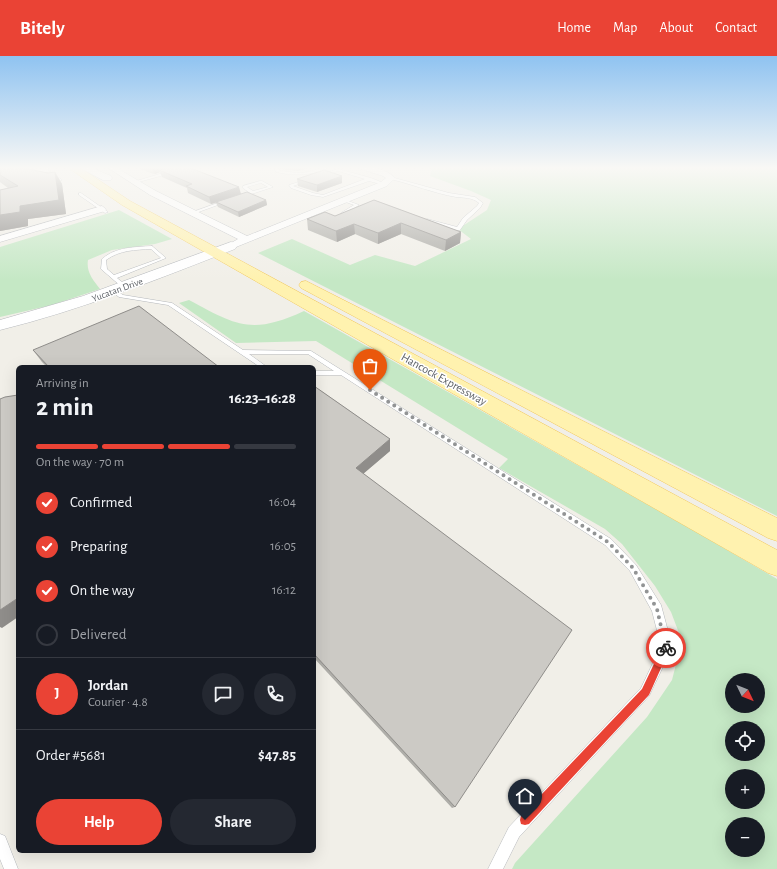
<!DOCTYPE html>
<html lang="en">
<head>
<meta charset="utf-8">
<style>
  :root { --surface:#171b24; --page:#242831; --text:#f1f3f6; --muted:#9ea1a6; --line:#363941; --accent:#ea4335 }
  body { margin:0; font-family:"Alegreya Sans",sans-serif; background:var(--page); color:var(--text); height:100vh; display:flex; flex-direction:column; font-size:15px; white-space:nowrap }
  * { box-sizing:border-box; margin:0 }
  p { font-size:13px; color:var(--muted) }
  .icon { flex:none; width:22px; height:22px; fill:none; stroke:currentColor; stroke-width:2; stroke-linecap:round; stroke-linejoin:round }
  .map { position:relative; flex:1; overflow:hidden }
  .details { position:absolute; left:16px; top:309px; width:300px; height:488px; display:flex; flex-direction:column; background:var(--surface); border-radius:6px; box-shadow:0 4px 16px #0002 }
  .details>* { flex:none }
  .needle { width:26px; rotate:133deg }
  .controls { position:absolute; left:725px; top:617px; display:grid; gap:8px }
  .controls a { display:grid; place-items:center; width:40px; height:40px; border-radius:50%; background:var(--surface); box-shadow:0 4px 16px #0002; font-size:20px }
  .pin { position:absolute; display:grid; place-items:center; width:34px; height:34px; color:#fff; margin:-41px -17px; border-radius:50% 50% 50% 0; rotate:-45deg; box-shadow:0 0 4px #0007 }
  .pin .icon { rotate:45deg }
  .courier { position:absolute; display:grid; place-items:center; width:40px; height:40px; margin:-20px; border:3px solid #ea4335; border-radius:50%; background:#fff; color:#222; box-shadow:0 1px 5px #0007 }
  .headline em { font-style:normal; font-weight:700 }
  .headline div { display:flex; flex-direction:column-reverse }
  .headline { display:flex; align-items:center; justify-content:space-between; height:68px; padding:0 20px }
  h1 { font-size:26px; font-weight:700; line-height:30px }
  .bar { display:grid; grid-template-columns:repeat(4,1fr); gap:6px 4px; align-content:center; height:48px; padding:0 20px }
  .bar i { height:5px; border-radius:3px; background:var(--line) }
  .bar .selected { background:var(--accent) }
  .bar p { grid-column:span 4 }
  .line { display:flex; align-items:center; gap:10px; padding:0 20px; border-top:1px solid var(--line) }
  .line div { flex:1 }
  .round { display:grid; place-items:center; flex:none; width:42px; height:42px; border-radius:21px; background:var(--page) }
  ol { padding:0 20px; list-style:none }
  li { display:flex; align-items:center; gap:12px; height:44px }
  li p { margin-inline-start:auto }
  li .icon { padding:4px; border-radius:50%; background:var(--accent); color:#fff; stroke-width:4 }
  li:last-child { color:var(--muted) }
  li i { width:22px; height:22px; border:2px solid var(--line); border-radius:50% }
  .cta { display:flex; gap:8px; margin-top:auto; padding:8px 20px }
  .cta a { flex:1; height:46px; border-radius:24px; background:var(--accent); color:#fff; font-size:16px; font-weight:700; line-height:46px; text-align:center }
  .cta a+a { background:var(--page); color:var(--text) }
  header { display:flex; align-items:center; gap:24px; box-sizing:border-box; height:56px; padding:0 20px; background:var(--accent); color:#fff }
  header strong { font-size:19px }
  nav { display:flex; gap:22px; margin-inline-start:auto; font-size:14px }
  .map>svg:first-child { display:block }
  .green { fill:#c5e8c5; fill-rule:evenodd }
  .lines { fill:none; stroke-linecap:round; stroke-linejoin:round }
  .service-casing { stroke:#b5b8bc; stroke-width:1 }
  .minor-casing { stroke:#b5b8bc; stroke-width:1 }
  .tertiary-casing { stroke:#b5b8bc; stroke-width:1 }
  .secondary-casing { stroke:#b6babf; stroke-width:1 }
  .primary-casing { stroke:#f2c960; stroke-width:1 }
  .service { fill:#fff; fill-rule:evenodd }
  .minor { fill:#fff; fill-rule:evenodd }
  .tertiary { fill:#fff; fill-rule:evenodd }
  .secondary { fill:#fff; fill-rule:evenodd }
  .primary { fill:#fff2af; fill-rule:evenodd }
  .wall { fill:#afaea9 }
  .shaded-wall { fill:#8f8d8a }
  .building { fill:#cccac5; stroke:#8f8d8a }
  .route { fill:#ea4335 }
  .done { stroke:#929495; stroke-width:4; stroke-dasharray:0 7.2 }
  .labels { text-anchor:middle; stroke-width:3; stroke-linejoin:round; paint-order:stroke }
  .far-street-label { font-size:10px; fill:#5f6368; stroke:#fff }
  .street-label { font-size:12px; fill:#5f6368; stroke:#fff }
</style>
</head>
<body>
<header>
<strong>Bitely</strong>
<nav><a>Home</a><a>Map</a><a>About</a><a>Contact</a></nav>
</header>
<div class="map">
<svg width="777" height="813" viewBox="0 0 777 813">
  <rect width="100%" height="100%" fill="#f1efe8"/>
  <g class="green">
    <polygon points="429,111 777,111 777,460 258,197 292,183 350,209 375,199 415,210 471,183 458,173 487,154 491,144 471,135 430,120 432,112"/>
    <path d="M119 154 172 183 155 188 112 194 88 204C86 216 93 224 100 233L52 249 0 261V191Z"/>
    <path d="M189 244C237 270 252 279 304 255L698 477 777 523V813H512L515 807 647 661 672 624 682 585 671 556 655 530 622 488 605 473 499 412 508 403 316 285 236 287 179 247ZM732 624H758V650H732ZM732 672H758V698H732ZM732 720H758V746H732ZM732 768H758V794H732Z"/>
  </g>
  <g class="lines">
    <g class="service-casing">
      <g id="service">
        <polygon points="40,111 43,111 62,124 59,125"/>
        <polygon points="172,111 175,111 178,113 175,116 135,127 133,126 173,114 174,113"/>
        <path d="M274 111H281L277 113 278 114C288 116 298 118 308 116 315 114 323 110 330 111 313 120 294 120 276 116Z"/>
        <polygon points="338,113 371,122 386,128 384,129 369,125 323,141 311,139 291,132 289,129 308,123 308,125 293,130 313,137 323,139 365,123 338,115 320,121 318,120"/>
        <path d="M391 121 449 137 475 141 483 147 480 152 467 164 460 174H456L425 164 427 163 457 171 463 162 477 150 479 147C472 141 464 142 456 141 433 137 412 128 390 123Z"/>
        <path d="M260 125H262L273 131 239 142V140L250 137 243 132V130ZM261 127 268 131 253 135 247 131Z"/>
        <polygon points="79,137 81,137 108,156 105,157 79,139"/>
        <polygon points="343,143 359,149 343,159 341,159 341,157 354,149 343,145"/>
        <polygon points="226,144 229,145 193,158 190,157"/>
        <path d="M152 190 166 202 117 222 127 230V232H123L101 213 102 203C115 191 135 191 152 190ZM151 193 161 202 114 219 107 213 106 204C120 194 135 194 151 193Z"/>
        <polygon points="114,233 123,239 172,247 243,294 311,295 611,483 636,509 661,549 672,590 671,594 649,640 519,781 503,813 488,813 509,771 641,632 661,590 652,555 630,515 605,489 341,319 314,319 314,315 334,315 308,298 249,298 267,311 260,311 168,249 119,241 111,235"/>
        <polygon points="0,778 5,780 18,813 4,813 0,803"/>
      </g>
    </g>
    <g class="minor-casing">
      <g id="minor">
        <path d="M107 111H115L156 135 247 180 381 126 386 122 383 120 361 113V111C372 111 387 113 395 122L387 130 231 193 227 192 226 190 238 183 150 139Z"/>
        <polygon points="45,112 48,112 48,116 0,123 0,119"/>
        <polygon points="102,150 106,153 105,155 0,186 0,180"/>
      </g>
    </g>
    <g class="tertiary-casing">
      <path id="tertiary" d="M231 186 235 187 237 190 235 193C158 223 81 254 0 274V264L83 240Z"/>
    </g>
    <g class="secondary-casing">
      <polygon id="secondary" points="78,111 90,111 111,120 112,122 111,124 103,124"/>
    </g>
    <g class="primary-casing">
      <g id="primary">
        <polygon points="69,111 79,111 130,145 777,494 777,520 768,517 122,149 70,113"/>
        <polygon points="306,225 527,337 777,462 777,485 768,482 301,232 299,229 301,226"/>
      </g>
    </g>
    <use href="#service" class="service"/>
    <use href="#minor" class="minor"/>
    <use href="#tertiary" class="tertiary"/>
    <use href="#secondary" class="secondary"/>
    <use href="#primary" class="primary"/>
  </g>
  <g class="wall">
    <polygon points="135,111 172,111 241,138 266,144 267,149 239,161 218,151 216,147 211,148 188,137 187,132 162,121 160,116 155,118 151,117"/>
    <polygon points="260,111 274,111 273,112"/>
    <polygon points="280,111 311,111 297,115 280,113"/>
    <polygon points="0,112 48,117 55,116 62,128 66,158 28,163 28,170 0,175 0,134 8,132 0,126"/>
    <polygon points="342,120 342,127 317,136 298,130 297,123"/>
    <polygon points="374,144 461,176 460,187 445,195 401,178 378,188 355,178 337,186 308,174 307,163 335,160"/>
    <polygon points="33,294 219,311 47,311 42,306"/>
    <polygon points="314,330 390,383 390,395 363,418 455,751 452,752 314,602"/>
  </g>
  <g class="shaded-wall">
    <polygon points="158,111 172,111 172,113 159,114 160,116 155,118 152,112"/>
    <polygon points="296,111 311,111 297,115"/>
    <polygon points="55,116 62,128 66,158 28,163 28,170 0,175 0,159 20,150"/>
    <polygon points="342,120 342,127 317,136 317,129"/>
    <polygon points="239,131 241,138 211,148 209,141"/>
    <polygon points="266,144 267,149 239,161 238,156"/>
    <polygon points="401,167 401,178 378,188 378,177"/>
    <polygon points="354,168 355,178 337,186 336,175"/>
    <polygon points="461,176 460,187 445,195 446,184"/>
    <polygon points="390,383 390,395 357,423 356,412"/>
    <polygon points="18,542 18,561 2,572 0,571 0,554"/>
  </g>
  <g class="building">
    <polygon points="4,111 18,111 48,117 55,116 59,144 20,150 20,156 0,159 0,134 18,130 0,119 0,112"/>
    <polygon points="146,111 158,111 152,112"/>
    <polygon points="173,111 188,111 239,131 209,141 186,130 192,128 159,114"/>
    <polygon points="324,114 342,120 317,129 297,123"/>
    <polygon points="247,136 266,144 238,156 216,146"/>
    <polygon points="374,144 461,176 446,184 401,167 378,177 354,168 336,175 307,163 325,156 335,160"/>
    <polygon points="139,250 219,311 49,311 33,294"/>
    <polygon points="314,330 390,383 356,412 572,574 455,751 314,598"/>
    <polygon points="18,339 18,542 0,554 0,343 5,341"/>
  </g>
  <linearGradient id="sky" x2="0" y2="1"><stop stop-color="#8fc3f1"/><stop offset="0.5" stop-color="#f9f8f5"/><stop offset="1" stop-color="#f9f8f5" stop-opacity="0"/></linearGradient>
  <rect width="777" height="224" fill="url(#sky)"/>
  <polygon class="route" points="666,587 669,589 670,592 649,639 529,768 525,769 521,768 520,764 521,760 642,633 663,589"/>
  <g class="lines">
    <polyline class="done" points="370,334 608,486 633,512 657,553 666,592"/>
  </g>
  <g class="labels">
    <g class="far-street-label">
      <text transform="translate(117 233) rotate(-20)" y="4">Yucatan Drive</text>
    </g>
    <g class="street-label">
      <text transform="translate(444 323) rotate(29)" y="4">Hancock Expressway</text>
    </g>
  </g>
</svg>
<div class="controls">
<a><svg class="needle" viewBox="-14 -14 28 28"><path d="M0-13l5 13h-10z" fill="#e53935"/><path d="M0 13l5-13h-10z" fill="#9ea1a6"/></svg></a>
<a><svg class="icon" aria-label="locate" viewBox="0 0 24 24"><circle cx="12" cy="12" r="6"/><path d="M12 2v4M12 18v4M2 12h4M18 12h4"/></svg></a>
<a>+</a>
<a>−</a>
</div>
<div class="pin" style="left:370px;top:334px;background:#ea580c"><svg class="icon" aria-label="bag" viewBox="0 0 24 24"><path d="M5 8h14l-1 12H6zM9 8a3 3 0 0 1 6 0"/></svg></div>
<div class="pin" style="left:525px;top:764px;background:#1f2937"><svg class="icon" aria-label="home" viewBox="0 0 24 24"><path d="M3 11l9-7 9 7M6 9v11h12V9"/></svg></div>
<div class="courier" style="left:666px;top:592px"><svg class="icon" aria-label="bike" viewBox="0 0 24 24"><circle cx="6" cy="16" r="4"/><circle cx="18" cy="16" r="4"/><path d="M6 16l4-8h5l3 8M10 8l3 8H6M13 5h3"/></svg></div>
<section class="details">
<div class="headline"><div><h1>2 min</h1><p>Arriving in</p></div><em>16:23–16:28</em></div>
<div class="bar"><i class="selected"></i><i class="selected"></i><i class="selected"></i><i></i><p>On the way · 70 m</p></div>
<ol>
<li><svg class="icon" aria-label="check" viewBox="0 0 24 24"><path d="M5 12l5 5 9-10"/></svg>Confirmed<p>16:04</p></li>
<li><svg class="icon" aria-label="check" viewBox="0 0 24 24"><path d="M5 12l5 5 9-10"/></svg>Preparing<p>16:05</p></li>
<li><svg class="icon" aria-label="check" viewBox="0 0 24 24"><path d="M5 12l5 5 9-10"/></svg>On the way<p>16:12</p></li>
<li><i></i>Delivered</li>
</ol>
<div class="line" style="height:72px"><b class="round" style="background:var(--accent);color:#fff">J</b><div><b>Jordan</b><p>Courier · 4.8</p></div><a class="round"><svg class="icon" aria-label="chat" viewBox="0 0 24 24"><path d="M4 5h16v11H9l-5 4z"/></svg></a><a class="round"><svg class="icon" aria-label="phone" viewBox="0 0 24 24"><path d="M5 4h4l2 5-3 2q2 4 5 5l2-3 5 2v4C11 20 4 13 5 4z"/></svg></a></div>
<div class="line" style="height:52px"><div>Order #5681</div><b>$47.85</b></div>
<div class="cta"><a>Help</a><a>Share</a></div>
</section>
</div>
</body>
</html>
